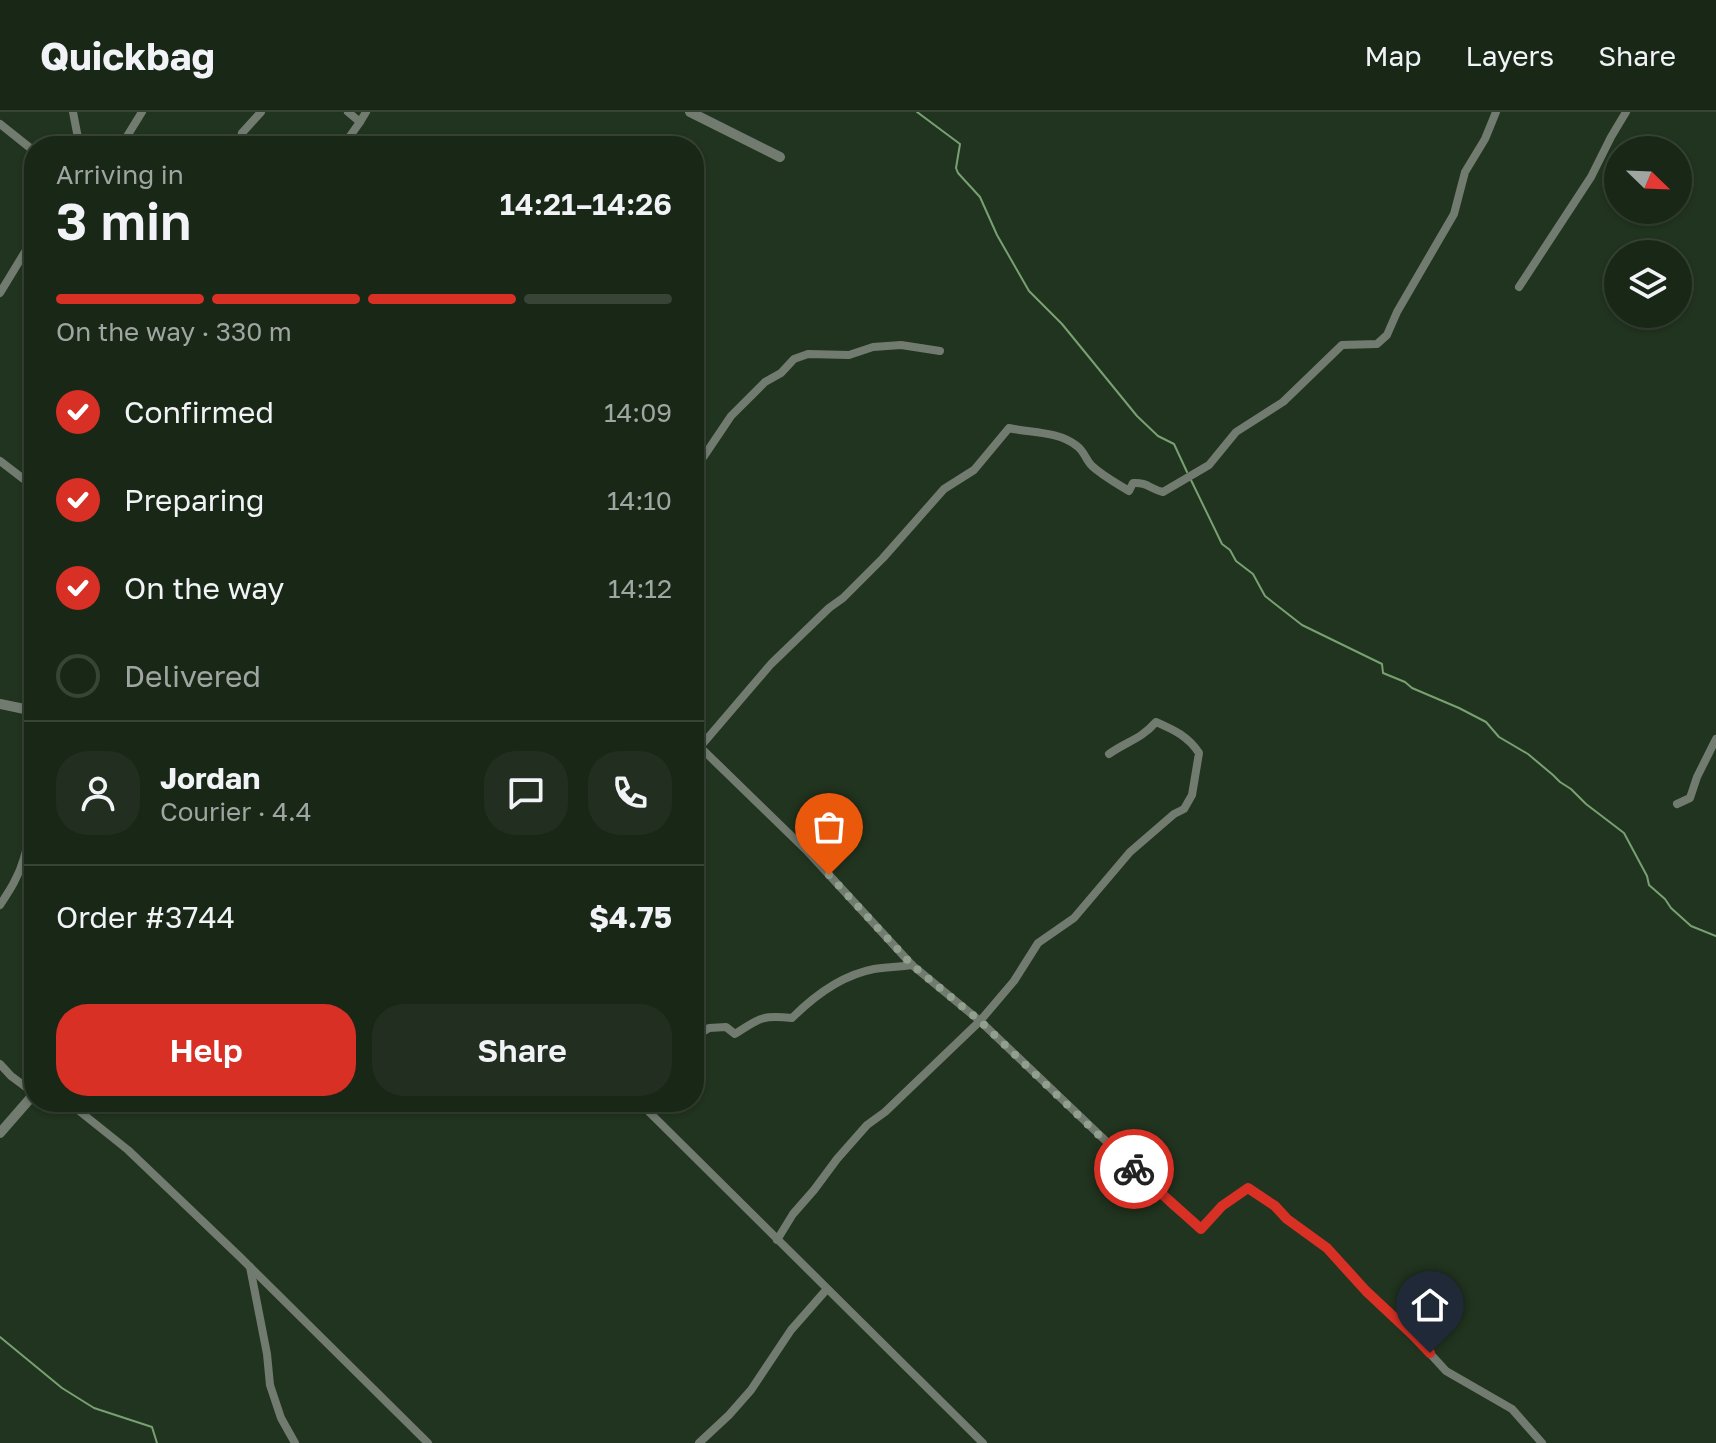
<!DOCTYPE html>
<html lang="en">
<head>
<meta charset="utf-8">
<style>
  :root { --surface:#192717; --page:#222f20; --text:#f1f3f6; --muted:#9fa5a1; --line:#374436; --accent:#d93025 }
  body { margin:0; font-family:"Golos Text",sans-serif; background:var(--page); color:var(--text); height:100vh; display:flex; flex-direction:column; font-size:30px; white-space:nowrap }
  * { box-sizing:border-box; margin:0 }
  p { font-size:26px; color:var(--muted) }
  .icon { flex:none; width:44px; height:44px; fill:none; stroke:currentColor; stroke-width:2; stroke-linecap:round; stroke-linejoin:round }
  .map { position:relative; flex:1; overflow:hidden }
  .sheet { position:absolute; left:24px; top:24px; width:680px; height:976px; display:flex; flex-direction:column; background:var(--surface); border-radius:32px; box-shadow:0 2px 6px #0004,0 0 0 2px var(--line) }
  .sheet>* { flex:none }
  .needle { width:52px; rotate:113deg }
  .buttons { position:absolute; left:1604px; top:24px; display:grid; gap:16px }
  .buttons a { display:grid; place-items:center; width:88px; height:88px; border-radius:50%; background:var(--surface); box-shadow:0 2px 6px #0004,0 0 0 2px var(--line); font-size:40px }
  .pin { position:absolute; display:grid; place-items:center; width:68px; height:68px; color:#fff; margin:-82px -34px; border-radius:50% 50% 50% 0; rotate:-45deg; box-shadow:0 0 8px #0007 }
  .pin .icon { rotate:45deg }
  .courier { position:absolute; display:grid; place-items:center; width:80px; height:80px; margin:-40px; border:6px solid #d93025; border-radius:50%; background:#fff; color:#222; box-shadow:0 2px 10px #0007 }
  .headline em { font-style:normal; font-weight:600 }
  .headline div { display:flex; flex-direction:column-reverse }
  .headline { display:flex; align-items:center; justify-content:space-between; height:136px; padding:0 32px }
  h1 { font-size:52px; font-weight:600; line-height:60px }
  .bar { display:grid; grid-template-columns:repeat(4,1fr); gap:12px 8px; align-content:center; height:96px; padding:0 32px }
  .bar i { height:10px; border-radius:6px; background:var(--line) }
  .bar .on { background:var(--accent) }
  .bar p { grid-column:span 4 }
  .line { display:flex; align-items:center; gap:20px; padding:0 32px; border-top:2px solid var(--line) }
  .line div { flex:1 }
  .round { display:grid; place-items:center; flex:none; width:84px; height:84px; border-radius:32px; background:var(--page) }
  ol { padding:0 32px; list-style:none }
  li { display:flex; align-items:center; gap:24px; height:88px }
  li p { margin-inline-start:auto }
  li .icon { padding:8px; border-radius:50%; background:var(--accent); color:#fff; stroke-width:4 }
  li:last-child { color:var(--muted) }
  li i { width:44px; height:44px; border:4px solid var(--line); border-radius:50% }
  .action { display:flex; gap:16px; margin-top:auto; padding:16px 32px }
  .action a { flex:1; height:92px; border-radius:32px; background:var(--accent); color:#fff; font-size:32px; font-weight:600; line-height:92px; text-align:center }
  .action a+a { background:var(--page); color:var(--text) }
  header { display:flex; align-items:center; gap:48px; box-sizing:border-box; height:112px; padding:0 40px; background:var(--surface); border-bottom:2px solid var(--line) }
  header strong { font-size:38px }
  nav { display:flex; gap:44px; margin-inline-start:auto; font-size:28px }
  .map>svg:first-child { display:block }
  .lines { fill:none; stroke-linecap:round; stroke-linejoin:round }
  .stream { stroke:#78a172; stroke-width:2 }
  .minor { stroke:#727b70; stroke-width:8 }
  .tertiary { stroke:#727b70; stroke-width:10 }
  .done { stroke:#909f8e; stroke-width:8; stroke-dasharray:0 14.4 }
  .route { stroke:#d93025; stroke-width:10 }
</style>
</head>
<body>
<header>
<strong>Quickbag</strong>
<nav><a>Map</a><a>Layers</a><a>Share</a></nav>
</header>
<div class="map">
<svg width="1716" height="1331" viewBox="0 0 1716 1331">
  <rect width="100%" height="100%" fill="#21341f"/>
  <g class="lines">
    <g class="stream">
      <polyline points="917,0 960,32 956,56 958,61 980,85 997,123 1029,179 1062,212 1137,304 1158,324 1174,332 1187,360"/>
      <polyline points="1190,366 1222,432 1230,438 1236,449 1253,462 1265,484 1302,513 1382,552 1383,561 1405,570 1412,576 1459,596 1486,610 1499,625 1528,642 1553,663 1560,670 1571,677 1586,692 1624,721 1647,764 1649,773 1665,787 1671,796 1691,814 1716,824"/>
      <polyline points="0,1225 62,1276 94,1296 152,1315 157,1331"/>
    </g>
    <g class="minor">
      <polyline points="73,0 78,26 83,34"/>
      <polyline points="348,0 360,10 366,0"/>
      <polyline points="0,12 34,39"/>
      <polyline points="121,34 142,0"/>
      <polyline points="239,34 242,21 261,0"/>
      <polyline points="343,34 360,10"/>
      <polyline points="1519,175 1591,65 1611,25 1626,0"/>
      <polyline points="0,181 34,125"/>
      <polyline points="0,349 34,375"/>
      <polyline points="694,359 731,304 765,270 781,261 794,247 808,242 849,243 873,235 901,233 940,239"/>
      <polyline points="694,632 700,635 808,740 912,853 980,909 1175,1095 1201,1117 1222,1094 1248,1076 1275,1094 1287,1107 1327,1136 1366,1179 1413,1223 1446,1259 1512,1297 1542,1331"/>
      <path d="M700 635 771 552 829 496 843 486 883 446 944 377 974 358 1009 316C1031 321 1058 319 1077 334 1084 339 1086 348 1092 354 1103 364 1116 371 1129 379L1133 371C1147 370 1150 377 1163 380L1209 353 1236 320 1283 290 1342 233 1377 232 1387 223 1397 200 1454 102 1465 60 1485 27 1496 0"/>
      <polyline points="1677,692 1690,686 1697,665 1716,627"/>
      <path d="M0 793C10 778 19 764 24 746 28 733 27 728 34 715"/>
      <path d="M694 925 709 916 726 915 735 922C760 906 761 903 792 906 814 884 842 863 874 857 886 855 899 855 912 853"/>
      <polyline points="0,952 11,964 34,981"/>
      <polyline points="68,990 128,1038 240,1145 428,1331"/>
      <polyline points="639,990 983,1331"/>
      <path d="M777 1128 793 1102 814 1078 837 1047 867 1013 885 1000 980 909 1014 869 1038 831 1074 806 1130 740 1174 702 1184 697 1192 683 1199 641C1188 624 1174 618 1156 610 1140 628 1127 629 1109 642"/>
      <polyline points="250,1155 267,1242 270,1273 281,1306 295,1331"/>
      <polyline points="699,1331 729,1303 751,1278 791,1218 827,1177"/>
    </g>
    <g class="tertiary">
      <polyline points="690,0 780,45"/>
      <polyline points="0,592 34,599"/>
      <polyline points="0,1021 34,982"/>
    </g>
  </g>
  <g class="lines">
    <polyline class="done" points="829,763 912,853 980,909 1134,1057"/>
    <polyline class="route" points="1134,1057 1201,1117 1222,1094 1248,1076 1275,1094 1287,1107 1327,1136 1366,1179 1413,1223 1430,1241"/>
  </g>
</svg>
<div class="buttons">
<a><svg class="needle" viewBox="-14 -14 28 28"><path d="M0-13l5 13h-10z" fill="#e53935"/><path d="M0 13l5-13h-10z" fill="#9fa5a1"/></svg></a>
<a><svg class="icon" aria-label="layers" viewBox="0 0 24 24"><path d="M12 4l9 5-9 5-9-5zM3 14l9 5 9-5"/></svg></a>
</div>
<div class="pin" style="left:829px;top:763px;background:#ea580c"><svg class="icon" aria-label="bag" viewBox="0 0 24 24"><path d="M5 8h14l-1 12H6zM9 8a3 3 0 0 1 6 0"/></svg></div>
<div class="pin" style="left:1430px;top:1241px;background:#1f2937"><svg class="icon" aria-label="home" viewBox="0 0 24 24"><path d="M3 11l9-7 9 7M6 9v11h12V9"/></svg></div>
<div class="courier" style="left:1134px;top:1057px"><svg class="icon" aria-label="bike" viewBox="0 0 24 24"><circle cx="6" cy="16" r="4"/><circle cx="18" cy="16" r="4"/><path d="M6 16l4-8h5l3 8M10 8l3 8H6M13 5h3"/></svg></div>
<section class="sheet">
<div class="headline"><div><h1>3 min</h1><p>Arriving in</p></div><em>14:21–14:26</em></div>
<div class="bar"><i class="on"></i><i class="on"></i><i class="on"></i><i></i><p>On the way · 330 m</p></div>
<ol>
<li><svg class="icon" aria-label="check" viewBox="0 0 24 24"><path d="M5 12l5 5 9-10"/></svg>Confirmed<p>14:09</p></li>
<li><svg class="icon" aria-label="check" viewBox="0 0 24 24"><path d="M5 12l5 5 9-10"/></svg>Preparing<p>14:10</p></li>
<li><svg class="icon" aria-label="check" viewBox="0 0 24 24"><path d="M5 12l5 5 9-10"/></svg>On the way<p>14:12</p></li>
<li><i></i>Delivered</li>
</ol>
<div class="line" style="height:144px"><a class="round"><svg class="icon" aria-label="person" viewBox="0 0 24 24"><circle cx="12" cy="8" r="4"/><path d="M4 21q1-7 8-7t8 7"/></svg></a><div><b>Jordan</b><p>Courier · 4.4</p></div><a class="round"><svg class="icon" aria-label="chat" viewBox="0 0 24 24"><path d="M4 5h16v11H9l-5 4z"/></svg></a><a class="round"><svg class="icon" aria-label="phone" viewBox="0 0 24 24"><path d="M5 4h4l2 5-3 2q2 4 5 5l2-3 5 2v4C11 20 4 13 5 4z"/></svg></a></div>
<div class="line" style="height:104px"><div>Order #3744</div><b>$4.75</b></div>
<div class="action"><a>Help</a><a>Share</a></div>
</section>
</div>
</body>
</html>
